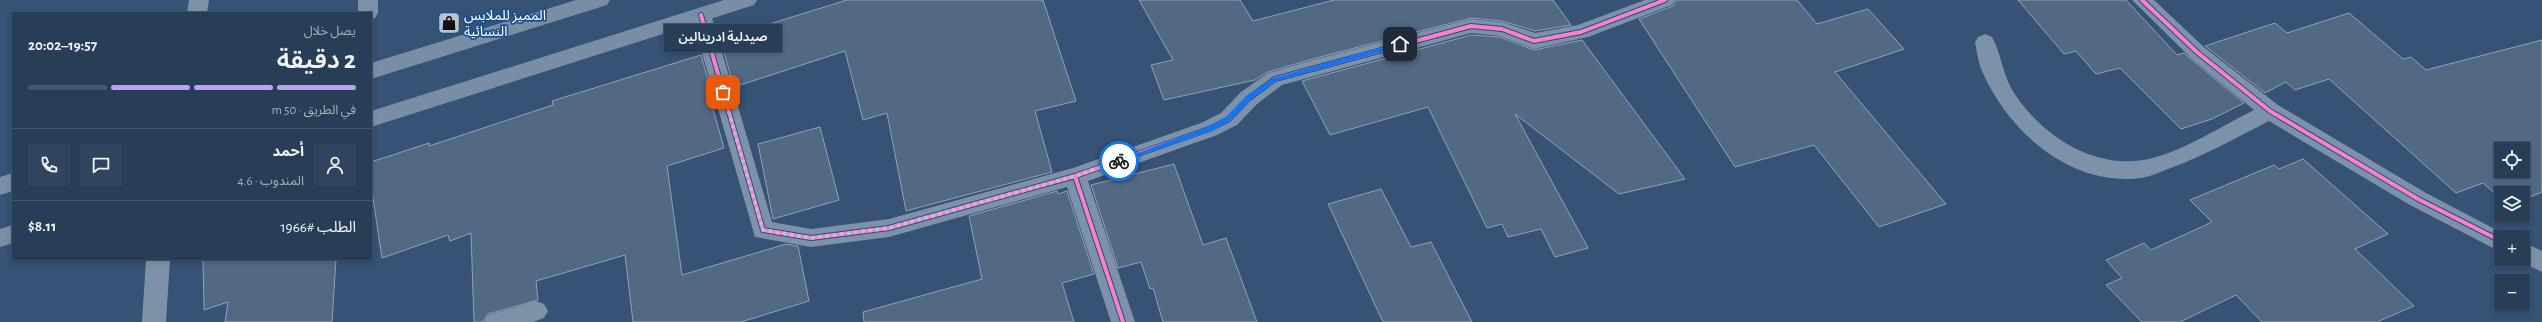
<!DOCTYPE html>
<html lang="ar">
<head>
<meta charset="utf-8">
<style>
  :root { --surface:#283e57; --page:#30455d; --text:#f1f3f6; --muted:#a5aeba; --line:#44576d; --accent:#bca0f2 }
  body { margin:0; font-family:"Alegreya Sans","Noto Sans Arabic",sans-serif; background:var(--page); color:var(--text); direction:rtl; height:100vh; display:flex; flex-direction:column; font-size:15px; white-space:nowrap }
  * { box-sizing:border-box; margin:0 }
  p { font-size:13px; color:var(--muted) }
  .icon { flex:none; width:22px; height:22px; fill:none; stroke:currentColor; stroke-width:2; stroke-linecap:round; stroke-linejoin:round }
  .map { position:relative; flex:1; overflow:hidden; direction:ltr }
  .sheet { position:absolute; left:12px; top:12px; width:360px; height:248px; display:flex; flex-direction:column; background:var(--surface); border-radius:0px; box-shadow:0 2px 6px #0003,0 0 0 1px var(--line); direction:rtl }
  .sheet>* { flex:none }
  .fabs { position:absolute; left:2494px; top:142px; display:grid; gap:8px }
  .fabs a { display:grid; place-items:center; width:36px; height:36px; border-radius:0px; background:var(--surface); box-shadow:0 2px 6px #0003,0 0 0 1px var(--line); font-size:20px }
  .pin { position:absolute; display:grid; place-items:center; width:34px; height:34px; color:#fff; margin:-17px; border-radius:8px; box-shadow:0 2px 6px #0006 }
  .courier { position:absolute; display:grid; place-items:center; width:40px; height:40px; margin:-20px; border:3px solid #1a73e8; border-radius:50%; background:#fff; color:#222; box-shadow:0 1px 5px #0007 }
  .bubble { position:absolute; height:28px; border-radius:0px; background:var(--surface); box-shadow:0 2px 6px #0003,0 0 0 1px var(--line); font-size:13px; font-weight:600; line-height:28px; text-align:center; direction:rtl }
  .overview em { font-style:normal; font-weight:600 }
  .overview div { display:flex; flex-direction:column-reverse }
  .overview { display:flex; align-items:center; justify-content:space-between; height:68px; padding:0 16px }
  h1 { font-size:26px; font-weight:600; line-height:30px }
  .bar { display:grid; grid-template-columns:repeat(4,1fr); gap:6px 4px; align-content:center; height:48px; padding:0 16px }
  .bar i { height:5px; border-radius:3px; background:var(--line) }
  .bar .active { background:var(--accent) }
  .bar p { grid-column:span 4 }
  .line { display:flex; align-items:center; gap:10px; padding:0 16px; border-top:1px solid var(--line) }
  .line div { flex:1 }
  .round { display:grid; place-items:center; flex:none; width:42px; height:42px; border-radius:0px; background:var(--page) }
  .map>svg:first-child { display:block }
  .building { fill:#526984; stroke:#92a2b6; fill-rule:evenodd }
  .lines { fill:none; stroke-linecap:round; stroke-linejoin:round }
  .street { fill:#7d92a8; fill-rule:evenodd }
  .secondary { fill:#798da4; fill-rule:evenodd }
  .cycleway-casing { stroke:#1b4f8f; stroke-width:6 }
  .cycleway { stroke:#ff80c0; stroke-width:4 }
  .route { fill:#1a73e8 }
  .done { stroke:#b9c2ce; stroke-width:4; stroke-dasharray:0 7.2 }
  .labels { text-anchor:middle; stroke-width:3.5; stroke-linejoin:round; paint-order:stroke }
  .poi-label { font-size:14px; fill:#fff; stroke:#1b4f8f; text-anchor:start }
</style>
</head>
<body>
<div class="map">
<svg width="2542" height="322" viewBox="0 0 2542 322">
  <rect width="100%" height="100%" fill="#365274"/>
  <g class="building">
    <polygon points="847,0 1043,0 1076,101 1035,111 1052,172 906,211 887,113 863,120 845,51 734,87 723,49 737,44 734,35"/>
    <polygon points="1139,0 1240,0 1253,21 1334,0 1553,0 1571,25 1535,31 1502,21 1471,18 1316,58 1268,72 1255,80 1164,100 1151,65 1173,60"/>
    <polygon points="1676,0 1797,0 1817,24 1868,9 1904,49 1835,72 1946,204 1879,227 1814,145 1735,167 1639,19 1673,6"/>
    <polygon points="2018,0 2126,0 2177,55 2184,53 2244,103 2212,119 2181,129 2120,68 2096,74 2076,51 2064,54"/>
    <path d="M2349 13 2403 59 2411 57 2426 70 2542 40V192L2523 200V193H2501V199L2483 183 2456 193 2329 79 2295 90 2286 82 2265 93 2205 46 2275 23 2287 33ZM2501 149H2523V171H2501Z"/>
    <polygon points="1471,35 1500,37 1534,50 1582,40 1685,179 1619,194 1515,114 1588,248 1555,257 1541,229 1508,237 1502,224 1487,228 1428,107 1330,135 1302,81"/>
    <polygon points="701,55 712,94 709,95 724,148 667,166 682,275 786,244 798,246 809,301 741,322 633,322 625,255 536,281 538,300 488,314 483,322 474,322 471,233 450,241 448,235 382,258 371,185 371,162 429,143 429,146 553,105 552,101"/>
    <polygon points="820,127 839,200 773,219 758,144"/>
    <polygon points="2303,159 2388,234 2355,249 2414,306 2377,322 2262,322 2236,295 2180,322 2142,322 2106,285 2122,278 2106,260 2144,243 2151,250 2212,222 2190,200 2274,165 2279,169"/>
    <polygon points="1174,164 1203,245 1226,238 1257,322 1163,322 1153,288 1150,289 1141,262 1118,268 1091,185"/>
    <polygon points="1381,189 1411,247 1431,242 1472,322 1383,322 1328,204"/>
    <polygon points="1057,191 1058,194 1067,191 1094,274 1062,283 1074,322 864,322 863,312 982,279 969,216"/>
    <polygon points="203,259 336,259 332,322 225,322 228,302 204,310"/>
  </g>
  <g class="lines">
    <g class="street">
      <polygon points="189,0 209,0 207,13 187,13"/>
      <polygon points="358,0 378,0 378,13 375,18 371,19 371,13 358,13"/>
      <polygon points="1645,0 1675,0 1672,5 1588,37 1534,49 1500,36 1471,33 1282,85 1257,104 1237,125 1217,135 1088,181 1135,322 1111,322 1067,187 889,237 811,247 755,237 691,15 694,10 701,8 708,10 711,15 772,222 811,229 889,219 1073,168 1201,123 1221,113 1241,92 1268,73 1316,59 1471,19 1502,22 1535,33 1578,25"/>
      <path d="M2132 0H2154L2205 48 2278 105 2426 193 2510 237H2501V250L2493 248 2410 205 2269 121C2236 138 2204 156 2168 169 2160 172 2151 176 2142 178 2071 187 2009 133 1982 71 1978 62 1977 52 1975 42L1978 37 1985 34 1992 37C2001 53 2002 71 2011 88 2037 132 2090 169 2143 160 2180 154 2221 126 2254 110L2191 58Z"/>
      <polygon points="2523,242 2542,251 2542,272 2515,259 2523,259"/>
      <polygon points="146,259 170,259 166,322 142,322"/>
      <polygon points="536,301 544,304 548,311 544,318 533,322 484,322 488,315"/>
    </g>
    <g class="secondary">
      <polygon points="576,0 610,0 607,5 371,79 371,63"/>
      <polygon points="724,0 757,0 754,5 371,127 371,111"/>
      <polygon points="13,173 13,191 0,195 0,177"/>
      <polygon points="13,225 13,243 0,247 0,229"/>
    </g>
    <g class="cycleway-casing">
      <g id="cycleway">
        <polyline points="2142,0 2198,53 2270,111 2418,199 2501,241"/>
        <polyline points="701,15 763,230 811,238 889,228 1075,176 1123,322"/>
        <polyline points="1075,176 1209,129 1229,119 1249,98 1275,79 1471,26 1502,29 1534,41 1581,32 1665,0"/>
      </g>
    </g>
    <use href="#cycleway" class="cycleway"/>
  </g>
  <polygon class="route" points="1400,42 1403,46 1277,81 1251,99 1231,120 1212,131 1119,163 1116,161 1207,127 1226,117 1246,96 1273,78"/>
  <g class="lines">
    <polyline class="done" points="723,92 763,230 811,238 889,228 1075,176 1119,161"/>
  </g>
  <defs>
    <g id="shop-square" transform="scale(1.15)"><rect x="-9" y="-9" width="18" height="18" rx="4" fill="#b9c2ce" stroke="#1b4f8f"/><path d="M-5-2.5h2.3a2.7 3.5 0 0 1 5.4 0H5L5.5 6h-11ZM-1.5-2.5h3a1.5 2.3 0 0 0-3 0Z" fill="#111"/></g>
  </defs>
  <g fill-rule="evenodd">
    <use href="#shop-square" x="449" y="23"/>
  </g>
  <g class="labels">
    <g class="poi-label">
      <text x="464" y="20">المميز للملابس<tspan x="464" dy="16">النسائية</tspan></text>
    </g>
  </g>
</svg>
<div class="fabs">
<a><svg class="icon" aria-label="locate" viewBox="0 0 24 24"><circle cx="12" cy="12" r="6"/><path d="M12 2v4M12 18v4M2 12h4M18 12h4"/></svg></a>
<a><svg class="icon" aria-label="layers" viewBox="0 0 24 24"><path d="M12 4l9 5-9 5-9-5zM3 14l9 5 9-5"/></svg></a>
<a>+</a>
<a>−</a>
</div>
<div class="pin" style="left:723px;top:92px;background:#ea580c"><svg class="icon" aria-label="bag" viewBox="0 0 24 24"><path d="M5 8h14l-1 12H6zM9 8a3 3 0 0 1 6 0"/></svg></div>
<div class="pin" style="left:1400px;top:44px;background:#1f2937"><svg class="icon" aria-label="home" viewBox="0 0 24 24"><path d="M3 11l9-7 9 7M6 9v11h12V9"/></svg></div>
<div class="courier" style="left:1119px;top:161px"><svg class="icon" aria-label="bike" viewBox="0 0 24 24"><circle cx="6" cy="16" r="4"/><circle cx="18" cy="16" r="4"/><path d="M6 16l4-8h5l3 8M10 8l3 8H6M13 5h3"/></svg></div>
<div class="bubble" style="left:664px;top:24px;width:118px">صيدلية ادرينالين</div>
<section class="sheet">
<div class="overview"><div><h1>2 دقيقة</h1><p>يصل خلال</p></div><em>19:57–20:02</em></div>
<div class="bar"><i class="active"></i><i class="active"></i><i class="active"></i><i></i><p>في الطريق · 50 m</p></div>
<div class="line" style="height:72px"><a class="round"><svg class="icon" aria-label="person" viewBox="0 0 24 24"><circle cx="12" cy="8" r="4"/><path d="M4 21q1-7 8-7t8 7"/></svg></a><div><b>أحمد</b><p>المندوب · 4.6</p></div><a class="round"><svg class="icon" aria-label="chat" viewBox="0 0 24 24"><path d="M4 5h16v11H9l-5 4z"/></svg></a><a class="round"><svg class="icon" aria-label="phone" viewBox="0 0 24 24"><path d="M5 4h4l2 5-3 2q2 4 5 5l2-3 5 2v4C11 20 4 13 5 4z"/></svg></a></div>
<div class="line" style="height:52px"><div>الطلب #1966</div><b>$8.11</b></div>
</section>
</div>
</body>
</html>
